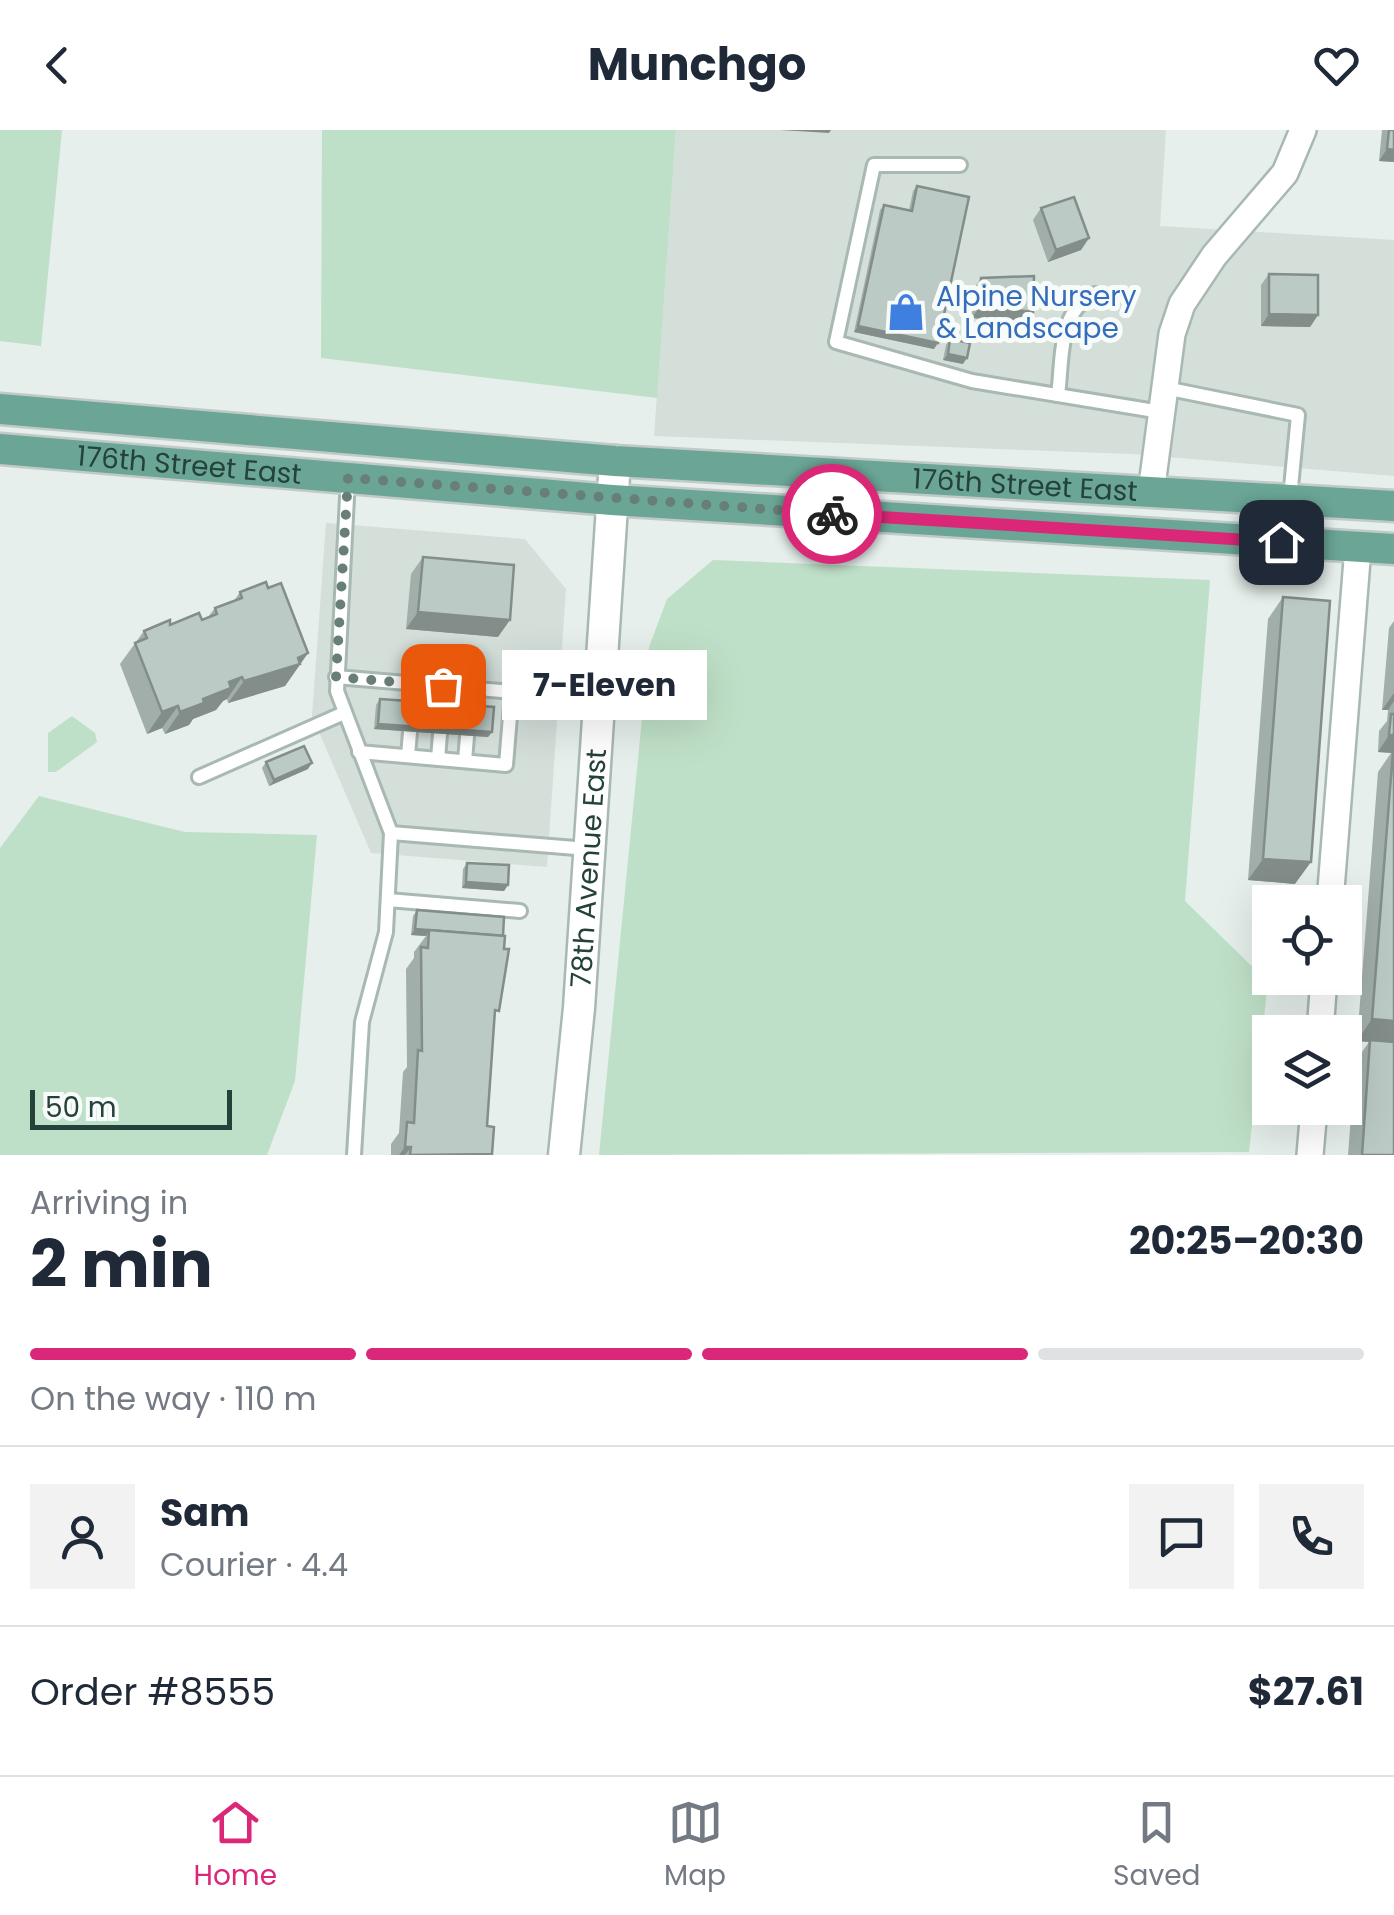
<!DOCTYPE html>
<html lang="en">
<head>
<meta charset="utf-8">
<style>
  :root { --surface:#fff; --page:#f2f2f3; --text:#1f2937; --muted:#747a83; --line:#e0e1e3; --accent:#db2777 }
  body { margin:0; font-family:Poppins,sans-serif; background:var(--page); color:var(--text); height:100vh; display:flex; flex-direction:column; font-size:38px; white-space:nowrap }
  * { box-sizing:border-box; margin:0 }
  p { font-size:32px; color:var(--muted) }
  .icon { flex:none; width:55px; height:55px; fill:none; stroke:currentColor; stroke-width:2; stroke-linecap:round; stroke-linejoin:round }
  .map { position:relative; height:1025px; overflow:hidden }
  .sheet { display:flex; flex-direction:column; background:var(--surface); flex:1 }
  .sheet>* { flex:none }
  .tools { position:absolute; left:1252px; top:755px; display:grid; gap:20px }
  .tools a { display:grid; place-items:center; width:110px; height:110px; border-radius:0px; background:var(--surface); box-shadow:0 10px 40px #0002; font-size:50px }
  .scale { position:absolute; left:30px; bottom:25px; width:202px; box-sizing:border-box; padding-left:10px; border:5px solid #24423a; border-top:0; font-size:28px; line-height:35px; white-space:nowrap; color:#24423a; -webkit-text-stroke:8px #f7fbf9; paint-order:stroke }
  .pin { position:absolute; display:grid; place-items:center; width:85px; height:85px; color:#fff; margin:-42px; border-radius:20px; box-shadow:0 5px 15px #0006 }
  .courier { position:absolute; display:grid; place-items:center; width:100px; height:100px; margin:-50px; border:8px solid #db2777; border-radius:50%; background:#fff; color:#222; box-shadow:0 2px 12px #0007 }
  .bubble { position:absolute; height:70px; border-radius:0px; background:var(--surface); box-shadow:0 10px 40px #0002; font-size:32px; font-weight:700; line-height:70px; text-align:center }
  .head em { font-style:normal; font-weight:700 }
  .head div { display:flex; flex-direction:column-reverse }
  .head { display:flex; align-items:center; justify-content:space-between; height:170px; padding:0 30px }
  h1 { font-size:65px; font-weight:700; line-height:75px }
  .bar { display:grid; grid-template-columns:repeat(4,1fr); gap:15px 10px; align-content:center; height:120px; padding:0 30px }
  .bar i { height:12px; border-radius:8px; background:var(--line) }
  .bar .selected { background:var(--accent) }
  .bar p { grid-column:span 4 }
  .line { display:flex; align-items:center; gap:25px; padding:0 30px; border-top:2px solid var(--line) }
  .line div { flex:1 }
  .round { display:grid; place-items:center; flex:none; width:105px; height:105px; border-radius:0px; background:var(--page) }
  header { display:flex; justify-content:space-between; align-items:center; height:130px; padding:0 30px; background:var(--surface); font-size:45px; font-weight:700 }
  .menu { display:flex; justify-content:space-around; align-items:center; height:140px; border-top:2px solid var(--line); background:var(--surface); font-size:28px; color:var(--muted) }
  .menu a { display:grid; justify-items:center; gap:5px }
  .menu .selected { color:var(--accent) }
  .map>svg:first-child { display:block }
  .built { fill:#d4dfda }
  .green { fill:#bfe0c8 }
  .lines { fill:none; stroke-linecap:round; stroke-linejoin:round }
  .service-casing { stroke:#a8b8b2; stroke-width:18 }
  .minor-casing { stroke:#a8b8b2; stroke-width:30 }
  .tertiary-casing { stroke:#a8b8b2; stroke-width:35 }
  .primary-casing { stroke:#c2cac8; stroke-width:35 }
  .service { stroke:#fff; stroke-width:12 }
  .minor { stroke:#fff; stroke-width:25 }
  .tertiary { stroke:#fff; stroke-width:30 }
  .primary { stroke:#6aa596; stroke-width:30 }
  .wall { fill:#a1aea9 }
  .shaded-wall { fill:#838d89 }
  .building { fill:#bbcac4; stroke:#838d89; stroke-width:2.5 }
  .done { stroke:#687f78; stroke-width:10; stroke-dasharray:0 18 }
  .route { stroke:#db2777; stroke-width:12 }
  .labels { text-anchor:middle; stroke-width:10; stroke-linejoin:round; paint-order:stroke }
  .shop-label { font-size:28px; fill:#366cbe; stroke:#f7fbf9; text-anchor:start }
  .street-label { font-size:28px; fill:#24423a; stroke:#f7fbf9 }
</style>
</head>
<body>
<header><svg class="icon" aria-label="back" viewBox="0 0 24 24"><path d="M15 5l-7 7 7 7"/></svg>Munchgo<svg class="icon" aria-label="heart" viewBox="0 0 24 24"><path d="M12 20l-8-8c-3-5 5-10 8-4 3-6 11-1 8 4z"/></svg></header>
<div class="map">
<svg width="1394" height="1025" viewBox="0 0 1394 1025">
  <rect width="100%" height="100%" fill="#e6efeb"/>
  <g class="built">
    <polygon points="676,0 1166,0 1160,96 1394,110 1394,346 1131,324 654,306"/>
    <polygon points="326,393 525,409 566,459 547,737 371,723 312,586"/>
  </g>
  <g class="green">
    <polygon points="0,0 62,0 41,216 0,211"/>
    <polygon points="322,0 676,0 657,268 321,228"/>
    <polygon points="713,430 1210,450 1185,771 1268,852 1249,1022 599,1025 649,517 667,469"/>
    <polygon points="72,586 95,603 97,612 56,642 48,642 48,603"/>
    <polygon points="39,666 185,702 317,705 295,951 267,1025 0,1025 0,718"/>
  </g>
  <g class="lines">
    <g class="service-casing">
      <g id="service">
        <polyline points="960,35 874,35 836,212 972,251 1161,282"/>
        <polyline points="1165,258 1298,285 1290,368"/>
        <path d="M1058 265C1063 229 1057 181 1095 164"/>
        <polyline points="348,348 337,561 391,703 386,802 362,892 354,1025"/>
        <polyline points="336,547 512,562 506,635 359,622"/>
        <polyline points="408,626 410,602"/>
        <polyline points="438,629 440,604"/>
        <polyline points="465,631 467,606"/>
        <polyline points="199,647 344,583"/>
        <polyline points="391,703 588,719"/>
        <polyline points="388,770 520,781"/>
      </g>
    </g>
    <g class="minor-casing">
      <g id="minor">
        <polyline points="1151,363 1172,204 1182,174 1214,126 1285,43 1303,0"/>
        <polyline points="1330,772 1358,417"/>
        <polyline points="1320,902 1324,848"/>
        <polyline points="1310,1025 1314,978"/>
      </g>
    </g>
    <g class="tertiary-casing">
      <g id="tertiary">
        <path id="s1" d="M564 1025 579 878 615 331"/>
      </g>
    </g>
    <g class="primary-casing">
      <g id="primary">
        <path id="s2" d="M0 279 615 331 1394 376"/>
        <path id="s3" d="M0 319 612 370 1394 419"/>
      </g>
    </g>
    <use href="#service" class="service"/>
    <use href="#minor" class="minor"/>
    <use href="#tertiary" class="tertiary"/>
    <use href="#primary" class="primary"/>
  </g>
  <g class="wall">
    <polygon points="1382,0 1394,0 1394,32 1379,31"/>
    <polygon points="917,56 934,219 854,202 880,80 884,75 909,80 913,61"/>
    <polygon points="1041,78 1089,108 1081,120 1048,132 1033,90"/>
    <polygon points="1269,144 1318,185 1310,197 1261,196 1261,155"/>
    <polygon points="981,148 1033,182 1025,193 972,188 973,160"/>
    <polygon points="950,209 963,234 943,230 946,215"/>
    <polygon points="423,427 498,507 406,499 411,444"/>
    <polygon points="268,458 308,523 285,556 228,573 227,569 223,571 216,580 193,589 189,595 165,604 162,598 147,604 120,534 144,501 202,490 208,487 215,478 234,471 240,462"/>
    <polygon points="1283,467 1295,754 1248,750 1268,489"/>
    <polygon points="1394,491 1394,1025 1348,1025 1355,932 1369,912 1357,911 1378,642 1391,623 1378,622 1379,601 1387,591 1388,580 1382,580 1389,498"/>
    <polygon points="380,569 492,602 488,607 374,599 376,575"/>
    <polygon points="266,632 308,639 269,656 262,638"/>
    <polygon points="467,733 508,755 504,761 462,758 463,739"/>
    <polygon points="417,780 494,888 487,996 491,1025 391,1025 391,1014 399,1003 403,942 407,937 406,839 414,828 414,822 426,806 411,805 413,786"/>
  </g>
  <g class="shaded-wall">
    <polygon points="780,0 831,0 829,3"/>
    <polygon points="1387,19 1394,20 1394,32 1379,31"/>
    <polygon points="1089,108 1081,120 1048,132 1056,120"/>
    <polygon points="980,176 1033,182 1025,193 972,188"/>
    <polygon points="1269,184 1318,185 1310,197 1261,196"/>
    <polygon points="858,196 938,213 934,219 854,202"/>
    <polygon points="948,224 967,228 963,234 943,230"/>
    <polygon points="418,482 510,490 498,507 406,499"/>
    <polygon points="308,523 285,556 228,573 244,551"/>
    <polygon points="242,547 227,569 223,571 216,580 193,589 189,595 165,604 180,582 229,552"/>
    <polygon points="1394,563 1394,571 1388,580 1382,580"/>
    <polygon points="178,576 162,598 147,604 162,582"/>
    <polygon points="378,594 492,602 488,607 374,599"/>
    <polygon points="1389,605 1394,605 1394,623 1378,622"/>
    <polygon points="312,633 308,639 269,656 274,650"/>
    <polygon points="1263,729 1311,732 1295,754 1248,750"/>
    <polygon points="466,752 508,755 504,761 462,758"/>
    <polygon points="415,799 429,800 426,806 411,805"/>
    <polygon points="1372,889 1394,891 1394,914 1357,911"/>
    <polygon points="405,1017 411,1017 405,1025 399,1025"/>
  </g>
  <g class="building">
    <polygon points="1389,0 1394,0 1394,20 1387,19"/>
    <polygon points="917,56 969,67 938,213 858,196 884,75 912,81"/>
    <polygon points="1074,67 1089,108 1056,120 1041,78"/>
    <polygon points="1269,144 1318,145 1318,185 1269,184"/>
    <polygon points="1034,146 1033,182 980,176 981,148"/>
    <polygon points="950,209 970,213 967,228 948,224"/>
    <polygon points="423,427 514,435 510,490 418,482"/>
    <polygon points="266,452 268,458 281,453 308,523 298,528 300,534 244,551 242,547 229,552 231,558 203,569 204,573 180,582 178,576 162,582 135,513 147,508 144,501 170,490 170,495 199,483 202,490 217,484 215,478 242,468 240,462"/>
    <polygon points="1283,467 1330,471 1311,732 1263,729"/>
    <polygon points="380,569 494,577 492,602 378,594"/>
    <polygon points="1391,584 1394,584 1394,605 1389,605"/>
    <polygon points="304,616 312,633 274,650 266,632"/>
    <polygon points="1393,621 1394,621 1394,891 1372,889"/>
    <polygon points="467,733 509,735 508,755 466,752"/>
    <polygon points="417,780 504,787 503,806 415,799"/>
    <polygon points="429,800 505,806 504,819 509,819 499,881 495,880 487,996 494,997 492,1024 410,1025 411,1017 405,1017 407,992 414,993 418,920 422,921 421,817 428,818"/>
    <polygon points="1370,910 1394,912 1394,1025 1362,1025"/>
  </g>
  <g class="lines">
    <polyline class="done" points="443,556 336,547 348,348 832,384"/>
    <polyline class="route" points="832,384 1281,412"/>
  </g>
  <defs>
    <g id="shop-bare" transform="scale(3)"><path d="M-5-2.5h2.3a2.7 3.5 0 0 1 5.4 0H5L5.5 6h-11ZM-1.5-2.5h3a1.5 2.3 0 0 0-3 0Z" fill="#3f7fe0" stroke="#f7fbf9" stroke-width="2.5" paint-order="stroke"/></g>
  </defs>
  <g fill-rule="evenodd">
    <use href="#shop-bare" x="906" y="182"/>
  </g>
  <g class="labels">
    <g class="shop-label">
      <text x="936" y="176">Alpine Nursery<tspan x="936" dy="32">&amp; Landscape</tspan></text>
    </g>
    <g class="street-label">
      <text dy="10" stroke="none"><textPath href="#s3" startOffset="190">176th Street East</textPath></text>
      <text dy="10" stroke="none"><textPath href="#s2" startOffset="1028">176th Street East</textPath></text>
      <text dy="10" stroke="none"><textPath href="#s1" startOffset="288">78th Avenue East</textPath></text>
    </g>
  </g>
</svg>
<div class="tools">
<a><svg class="icon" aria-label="locate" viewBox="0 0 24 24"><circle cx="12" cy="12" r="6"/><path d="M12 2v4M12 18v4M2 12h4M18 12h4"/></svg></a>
<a><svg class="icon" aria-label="layers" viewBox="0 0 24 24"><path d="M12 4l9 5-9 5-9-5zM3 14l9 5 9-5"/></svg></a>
</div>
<div class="scale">50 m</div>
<div class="pin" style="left:443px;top:556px;background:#ea580c"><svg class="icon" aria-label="bag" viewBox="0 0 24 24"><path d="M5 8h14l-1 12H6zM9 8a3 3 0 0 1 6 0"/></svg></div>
<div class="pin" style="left:1281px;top:412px;background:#1f2937"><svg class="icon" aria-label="home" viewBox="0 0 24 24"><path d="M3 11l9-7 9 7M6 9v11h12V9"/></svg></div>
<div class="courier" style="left:832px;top:384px"><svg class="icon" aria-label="bike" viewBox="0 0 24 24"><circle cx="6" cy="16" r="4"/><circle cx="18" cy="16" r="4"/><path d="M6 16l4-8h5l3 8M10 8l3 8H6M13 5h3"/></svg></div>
<div class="bubble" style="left:502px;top:520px;width:205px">7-Eleven</div>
</div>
<section class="sheet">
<div class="head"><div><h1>2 min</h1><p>Arriving in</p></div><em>20:25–20:30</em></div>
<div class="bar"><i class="selected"></i><i class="selected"></i><i class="selected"></i><i></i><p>On the way · 110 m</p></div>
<div class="line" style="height:180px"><a class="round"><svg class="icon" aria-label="person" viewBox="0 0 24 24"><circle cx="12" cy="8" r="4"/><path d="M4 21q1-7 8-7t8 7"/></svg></a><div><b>Sam</b><p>Courier · 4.4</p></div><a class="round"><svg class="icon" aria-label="chat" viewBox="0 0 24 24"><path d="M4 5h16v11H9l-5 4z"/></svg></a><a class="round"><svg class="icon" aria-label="phone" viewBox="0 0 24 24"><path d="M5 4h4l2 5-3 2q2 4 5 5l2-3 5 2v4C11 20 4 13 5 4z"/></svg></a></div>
<div class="line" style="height:130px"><div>Order #8555</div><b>$27.61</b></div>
</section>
<nav class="menu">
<a class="selected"><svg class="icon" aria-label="home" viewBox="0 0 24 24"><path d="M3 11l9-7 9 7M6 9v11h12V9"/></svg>Home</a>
<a><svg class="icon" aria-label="map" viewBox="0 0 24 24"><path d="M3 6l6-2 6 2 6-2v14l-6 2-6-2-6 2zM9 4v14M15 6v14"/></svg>Map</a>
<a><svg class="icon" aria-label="saved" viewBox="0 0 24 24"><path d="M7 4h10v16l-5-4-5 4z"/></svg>Saved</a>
</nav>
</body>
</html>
